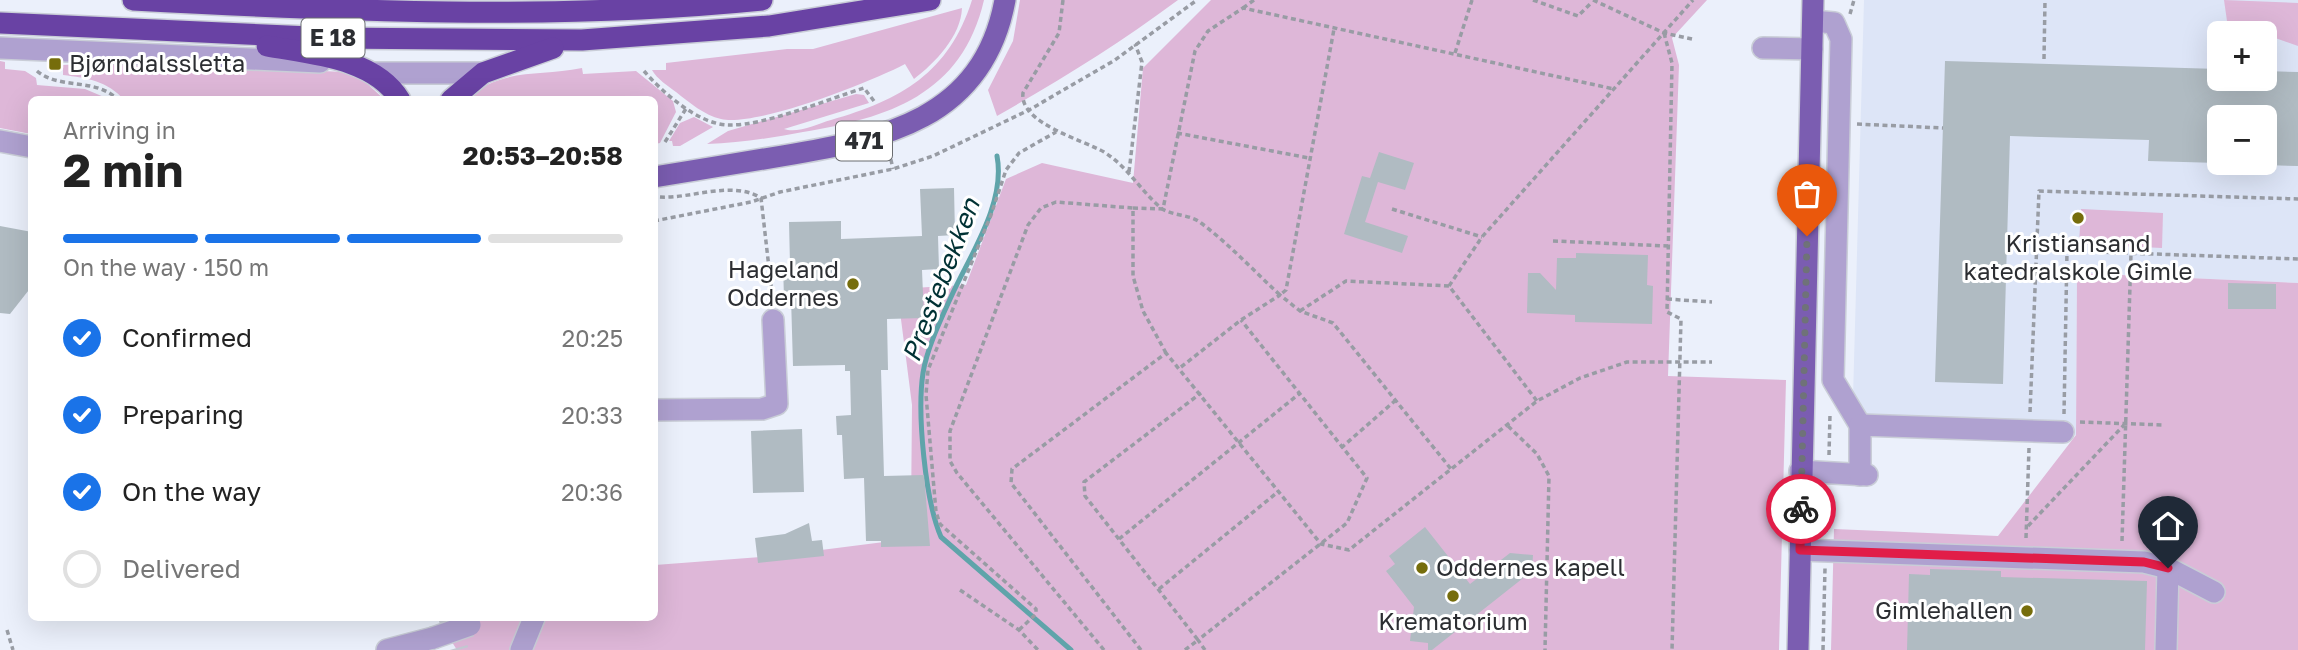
<!DOCTYPE html>
<html lang="en">
<head>
<meta charset="utf-8">
<style>
  :root { --surface:#fff; --page:#f6f6f6; --text:#222; --muted:#767676; --line:#e0e0e0; --accent:#1a73e8 }
  body { margin:0; font-family:"Golos Text",sans-serif; background:var(--page); color:var(--text); height:100vh; display:flex; flex-direction:column; font-size:26px; white-space:nowrap }
  * { box-sizing:border-box; margin:0 }
  p { font-size:23px; color:var(--muted) }
  .icon { flex:none; width:38px; height:38px; fill:none; stroke:currentColor; stroke-width:2; stroke-linecap:round; stroke-linejoin:round }
  .map { position:relative; flex:1; overflow:hidden }
  .details { position:absolute; left:28px; top:96px; width:630px; height:525px; display:flex; flex-direction:column; background:var(--surface); border-radius:10px; box-shadow:0 7px 28px #0002 }
  .details>* { flex:none }
  .buttons { position:absolute; left:2207px; top:21px; display:grid; gap:14px }
  .buttons a { display:grid; place-items:center; width:70px; height:70px; border-radius:10px; background:var(--surface); box-shadow:0 7px 28px #0002; font-size:35px }
  .pin { position:absolute; display:grid; place-items:center; width:60px; height:60px; color:#fff; margin:-72px -30px; border-radius:50% 50% 50% 0; rotate:-45deg; box-shadow:0 0 7px #0007 }
  .pin .icon { rotate:45deg }
  .courier { position:absolute; display:grid; place-items:center; width:70px; height:70px; margin:-35px; border:5px solid #e11d48; border-radius:50%; background:#fff; color:#222; box-shadow:0 2px 9px #0007 }
  .headline em { font-style:normal; font-weight:700 }
  .headline div { display:flex; flex-direction:column-reverse }
  .headline { display:flex; align-items:center; justify-content:space-between; height:119px; padding:0 35px }
  h1 { font-size:46px; font-weight:700; line-height:52px }
  .bar { display:grid; grid-template-columns:repeat(4,1fr); gap:10px 7px; align-content:center; height:84px; padding:0 35px }
  .bar i { height:9px; border-radius:5px; background:var(--line) }
  .bar .current { background:var(--accent) }
  .bar p { grid-column:span 4 }
  ol { padding:0 35px; list-style:none }
  li { display:flex; align-items:center; gap:21px; height:77px }
  li p { margin-inline-start:auto }
  li .icon { padding:7px; border-radius:50%; background:var(--accent); color:#fff; stroke-width:4 }
  li:last-child { color:var(--muted) }
  li i { width:38px; height:38px; border:4px solid var(--line); border-radius:50% }
  .map>svg:first-child { display:block }
  .built { fill:#dde5f7; fill-rule:evenodd }
  .green { fill:#deb7d8 }
  .lines { fill:none; stroke-linecap:round; stroke-linejoin:round }
  .stream { stroke:#5fa4aa; stroke-width:5 }
  .building { fill:#b0bbc2 }
  .major-tunnel { stroke:#c5c9d3; stroke-width:21; stroke-dasharray:21 10; stroke-linecap:butt }
  .minor-casing { stroke:#c9cdd7; stroke-width:24 }
  .major-casing { stroke:#c9cdd7; stroke-width:24 }
  .highway-casing { stroke:#c9cdd7; stroke-width:24 }
  .path { stroke:#989ca4; stroke-width:3.5; stroke-dasharray:5 3.5; stroke-linecap:butt }
  .minor { stroke:#afa1d0; stroke-width:21 }
  .major { stroke:#7b5db1; stroke-width:21 }
  .highway { stroke:#6942a4; stroke-width:21 }
  .minor-bridge-casing { stroke:#c9cdd7; stroke-width:24; stroke-linecap:butt }
  .minor-bridge { stroke:#afa1d0; stroke-width:21 }
  .done { stroke:#6f7278; stroke-width:7; stroke-dasharray:0 12.6 }
  .route { stroke:#e11d48; stroke-width:9 }
  .poi-dot { fill:#766d0b; stroke:#fff; stroke-width:2.5 }
  .labels { text-anchor:middle; stroke-width:6; stroke-linejoin:round; paint-order:stroke }
  .shield { fill:#fff; stroke:#6b6d70; stroke-width:2 }
  .shield-label { font-size:23px; font-weight:bold; fill:#2c2e32 }
  .poi-label { font-size:24px; fill:#2c2e32; stroke:#fff; text-anchor:start }
  .water-label { font-size:26px; font-style:italic; fill:#003134; stroke:#fff }
</style>
</head>
<body>
<div class="map">
<svg width="2298" height="650" viewBox="0 0 2298 650">
  <rect width="100%" height="100%" fill="#ebf0fb"/>
  <path class="built" d="M1864 0H2298V283L2077 273 2076 435 1852 434ZM2219 33H2264V79H2219ZM2219 117H2264V163H2219Z"/>
  <g class="green">
    <path d="M972 0H984C962 95 888 118 803 132 771 138 739 143 707 144L728 131 856 94 864 95 869 103 784 129C797 134 817 124 831 120 901 100 949 73 972 0Z"/>
    <path d="M1020 0H1178C1117 45 1062 79 997 116L988 90 1013 41Z"/>
    <polygon points="1211,0 1707,0 1672,38 1679,65 1668,376 1786,380 1779,650 457,650 450,639 475,618 654,618 655,565 774,556 884,542 911,514 912,405 898,296 876,290 966,285 1006,179 1042,163 1133,183 1143,68"/>
    <polygon points="2224,0 2298,3 2298,46 2227,21"/>
    <path d="M962 8C961 36 935 63 914 79L905 64C871 82 757 127 721 119 704 115 690 103 676 92 668 86 657 79 652 70H666V63L787 49H813Z"/>
    <polygon points="0,61 5,62 5,69 25,71 36,78 37,85 85,89 111,100 32,100 31,134 0,128"/>
    <path d="M116 62 344 72 362 79 385 100H124C108 81 87 78 63 75V65Z"/>
    <path d="M582 68 583 74 636 71 673 101 676 112 660 143 655 144 654 100H465C502 67 537 77 582 68Z"/>
    <polygon points="694,117 713,127 680,146 673,146 672,141 669,141 680,123"/>
    <polygon points="2081,209 2163,213 2162,248 2079,244"/>
    <polygon points="2077,273 2298,283 2298,650 1831,650 1834,529 1998,536 2076,435"/>
  </g>
  <g class="lines">
    <path class="stream" d="M997 156C1006 203 970 255 951 297 941 319 927 348 923 373 917 413 925 500 941 537L1071 650"/>
  </g>
  <g class="building">
    <polygon points="1945,61 2219,69 2219,79 2264,79 2264,71 2298,72 2298,166 2264,165 2264,117 2219,117 2219,163 2148,161 2149,140 2010,136 2003,384 1935,382"/>
    <polygon points="1379,152 1414,163 1405,190 1378,182 1365,222 1408,236 1402,253 1344,234 1362,176 1370,178"/>
    <polygon points="954,188 955,235 938,236 939,269 922,270 924,318 887,319 888,370 881,370 884,476 924,475 930,546 881,547 881,541 866,541 864,478 844,479 842,435 837,435 836,416 851,415 850,371 845,371 845,365 793,366 791,297 784,298 783,265 790,264 789,222 841,221 841,239 922,236 920,189"/>
    <polygon points="0,226 32,232 32,286 10,314 0,313"/>
    <polygon points="1576,253 1648,255 1647,285 1653,286 1652,324 1575,322 1575,315 1527,313 1528,273 1540,273 1556,290 1557,258 1576,258"/>
    <polygon points="2228,283 2276,284 2276,309 2228,309"/>
    <polygon points="802,429 804,492 753,493 751,431"/>
    <polygon points="809,523 812,541 822,540 824,556 758,563 755,538 785,534"/>
    <polygon points="1425,527 1470,584 1510,553 1533,555 1532,571 1432,650 1428,650 1428,643 1410,641 1414,607 1386,571 1395,564 1389,556"/>
    <polygon points="1930,569 2001,571 2001,577 2147,581 2145,650 1907,650 1909,574 1930,575"/>
  </g>
  <g class="lines">
    <polyline class="major-tunnel" points="449,618 458,650"/>
    <g class="minor-casing">
      <g id="minor">
        <polyline points="1813,21 1834,23 1841,39 1833,380 1860,425"/>
        <polyline points="0,48 320,62"/>
        <polyline points="1763,48 1812,49"/>
        <polyline points="372,73 483,73"/>
        <polyline points="0,141 32,147"/>
        <polyline points="654,410 762,409 777,404 773,320"/>
        <polyline points="1800,471 1867,475"/>
        <polyline points="1860,475 1860,425 2063,432"/>
        <polyline points="1800,550 2144,562 2168,568 2214,592"/>
        <polyline points="387,650 433,638"/>
        <polyline points="521,650 534,618"/>
        <polyline points="2166,650 2168,568"/>
      </g>
    </g>
    <g class="major-casing">
      <g id="major">
        <path d="M654 177C697 170 739 163 782 156 883 139 983 120 1005 0"/>
        <polyline points="1798,650 1813,0"/>
      </g>
    </g>
    <g class="highway-casing">
      <g id="highway">
        <path d="M133 0C342 11 553 21 762 0"/>
        <polyline points="0,23 333,38 582,40 769,26 930,0"/>
        <path d="M267 46C311 54 375 58 400 100"/>
        <polyline points="451,100 483,73 553,48"/>
      </g>
    </g>
    <g class="path">
      <path d="M1063 0 1059 33 1023 93C1019 123 1083 140 1104 152 1128 167 1140 190 1161 208 1172 216 1190 214 1201 223 1229 244 1254 271 1280 295L1286 290 1334 29"/>
      <polyline points="1533,0 1578,16 1592,2"/>
      <polyline points="1593,0 1664,33 1692,39"/>
      <polyline points="1243,8 1254,0"/>
      <polyline points="1850,14 1854,0"/>
      <polyline points="1664,33 1672,63 1667,312 1681,319 1672,650"/>
      <polyline points="1455,53 1472,0"/>
      <polyline points="2044,59 2045,0"/>
      <path d="M37 71C59 90 96 77 118 100"/>
      <path d="M644 71C662 92 699 125 729 125 765 126 828 99 864 88L874 101"/>
      <polyline points="1857,124 1943,128"/>
      <polyline points="1177,133 1309,158"/>
      <polyline points="665,142 687,107"/>
      <polyline points="889,151 893,169"/>
      <polyline points="1129,172 1142,62 1135,44"/>
      <path d="M660 197C691 199 732 180 761 198L773 303"/>
      <polyline points="1133,208 1163,209 1195,51 1208,31 1243,8 1614,89"/>
      <polyline points="1392,209 1482,237"/>
      <polyline points="654,221 751,202 780,192 893,169 933,156 1029,110 1115,60 1197,0"/>
      <polyline points="1553,241 1668,246"/>
      <polyline points="2038,250 2298,259"/>
      <polyline points="1449,286 1482,237 1693,0"/>
      <polyline points="1667,299 1712,302"/>
      <polyline points="1300,311 1346,281 1449,286 1537,401"/>
      <polyline points="1181,367 1241,320 1280,295 1300,311 1333,323 1451,469"/>
      <polyline points="2030,412 2039,191 2298,199"/>
      <polyline points="2064,414 2067,251"/>
      <polyline points="2080,422 2164,425"/>
      <polyline points="1508,426 1537,454 1549,476 1545,650"/>
      <polyline points="1341,448 1397,399"/>
      <polyline points="1829,455 1830,414"/>
      <polyline points="2028,526 2124,425"/>
      <polyline points="1826,532 1827,491"/>
      <polyline points="2026,538 2029,448"/>
      <polyline points="1119,539 1299,394"/>
      <polyline points="2122,541 2131,253"/>
      <polyline points="1159,589 1279,491"/>
      <polyline points="960,590 1019,630 1038,650"/>
      <polyline points="7,630 13,650"/>
      <polyline points="1019,630 1036,614 1036,609 940,524 936,512 926,395 928,370 991,215 1006,170 1019,153 1056,132"/>
      <polyline points="1104,650 957,473 950,461 950,431 1028,225 1041,208 1056,202 1133,208 1133,276 1143,311 1166,353"/>
      <polyline points="1141,650 1011,483 1012,469 1166,353 1321,544 1349,550 1537,401 1580,378 1627,362 1712,362"/>
      <polyline points="1185,650 1198,640 1085,496 1084,482 1201,393"/>
      <polyline points="1205,650 1198,640 1347,523 1367,478 1241,320"/>
      <polyline points="1823,650 1825,568"/>
    </g>
    <use href="#minor" class="minor"/>
    <use href="#major" class="major"/>
    <use href="#highway" class="highway"/>
    <g class="minor-bridge-casing">
      <polyline id="minor-bridge" points="433,638 470,625"/>
    </g>
    <use href="#minor-bridge" class="minor-bridge"/>
  </g>
  <g class="lines">
    <polyline class="done" points="1801,509 1807,236"/>
    <polyline class="route" points="1801,509 1800,550 2144,562 2168,568"/>
  </g>
  <g class="poi-dot">
    <rect x="48" y="57" width="14" height="14" rx="3.5"/>
    <circle cx="2078" cy="218" r="7"/>
    <circle cx="853" cy="284" r="7"/>
    <circle cx="1422" cy="568" r="7"/>
    <circle cx="1453" cy="596" r="7"/>
    <circle cx="2027" cy="611" r="7"/>
  </g>
  <g class="labels">
    <g class="shield">
      <rect x="301.5" y="18.5" width="63" height="39" rx="5"/>
      <rect x="836" y="121.5" width="56" height="39" rx="5"/>
    </g>
    <g class="shield-label">
      <text x="333" y="46">E 18</text>
      <text x="864" y="149">471</text>
    </g>
    <g class="poi-label">
      <text x="69" y="72">Bjørndalssletta</text>
      <text x="2078" y="252" text-anchor="middle">Kristiansand<tspan x="2078" dy="28">katedralskole Gimle</tspan></text>
      <text x="839" y="278" text-anchor="end">Hageland<tspan x="839" dy="28">Oddernes</tspan></text>
      <text x="1436" y="576">Oddernes kapell</text>
      <text x="2013" y="619" text-anchor="end">Gimlehallen</text>
      <text x="1453" y="630" text-anchor="middle">Krematorium</text>
    </g>
    <g class="water-label">
      <text transform="translate(941 280) rotate(-69)" y="9">Prestebekken</text>
    </g>
  </g>
</svg>
<div class="buttons">
<a>+</a>
<a>−</a>
</div>
<div class="pin" style="left:1807px;top:236px;background:#ea580c"><svg class="icon" aria-label="bag" viewBox="0 0 24 24"><path d="M5 8h14l-1 12H6zM9 8a3 3 0 0 1 6 0"/></svg></div>
<div class="pin" style="left:2168px;top:568px;background:#1f2937"><svg class="icon" aria-label="home" viewBox="0 0 24 24"><path d="M3 11l9-7 9 7M6 9v11h12V9"/></svg></div>
<div class="courier" style="left:1801px;top:509px"><svg class="icon" aria-label="bike" viewBox="0 0 24 24"><circle cx="6" cy="16" r="4"/><circle cx="18" cy="16" r="4"/><path d="M6 16l4-8h5l3 8M10 8l3 8H6M13 5h3"/></svg></div>
<section class="details">
<div class="headline"><div><h1>2 min</h1><p>Arriving in</p></div><em>20:53–20:58</em></div>
<div class="bar"><i class="current"></i><i class="current"></i><i class="current"></i><i></i><p>On the way · 150 m</p></div>
<ol>
<li><svg class="icon" aria-label="check" viewBox="0 0 24 24"><path d="M5 12l5 5 9-10"/></svg>Confirmed<p>20:25</p></li>
<li><svg class="icon" aria-label="check" viewBox="0 0 24 24"><path d="M5 12l5 5 9-10"/></svg>Preparing<p>20:33</p></li>
<li><svg class="icon" aria-label="check" viewBox="0 0 24 24"><path d="M5 12l5 5 9-10"/></svg>On the way<p>20:36</p></li>
<li><i></i>Delivered</li>
</ol>
</section>
</div>
</body>
</html>
